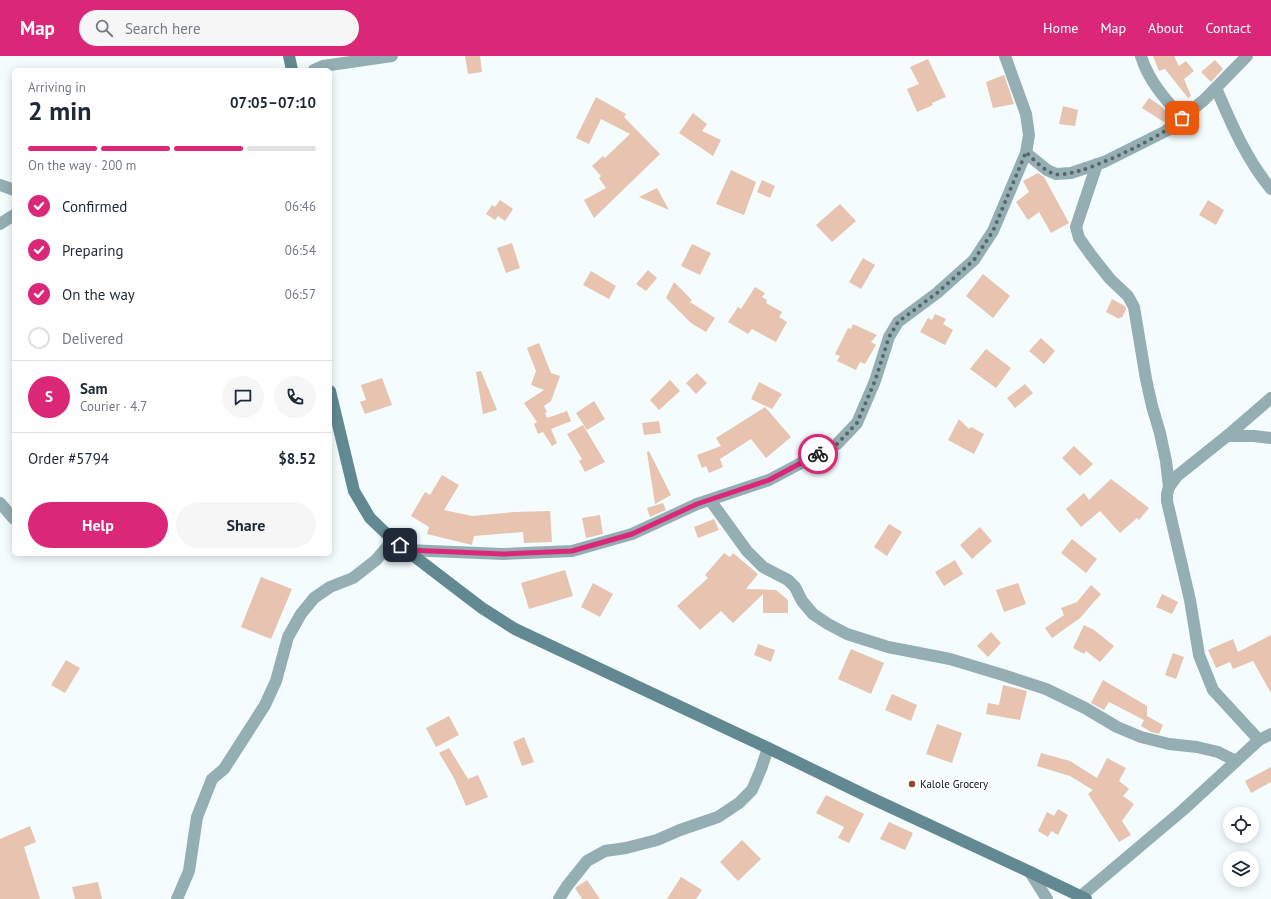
<!DOCTYPE html>
<html lang="en">
<head>
<meta charset="utf-8">
<style>
  :root { --surface:#fff; --page:#f6f6f7; --text:#1f2937; --muted:#747a83; --line:#e0e1e3; --accent:#db2777 }
  body { margin:0; font-family:"PT Sans",sans-serif; background:var(--page); color:var(--text); height:100vh; display:flex; flex-direction:column; font-size:15px; white-space:nowrap }
  * { box-sizing:border-box; margin:0 }
  p { font-size:13px; color:var(--muted) }
  .icon { flex:none; width:22px; height:22px; fill:none; stroke:currentColor; stroke-width:2; stroke-linecap:round; stroke-linejoin:round }
  .map { position:relative; flex:1; overflow:hidden }
  .side { position:absolute; left:12px; top:12px; width:320px; height:488px; display:flex; flex-direction:column; background:var(--surface); border-radius:6px; box-shadow:0 2px 10px #0003 }
  .side>* { flex:none }
  .tools { position:absolute; left:1223px; top:751px; display:grid; gap:8px }
  .tools a { display:grid; place-items:center; width:36px; height:36px; border-radius:50%; background:var(--surface); box-shadow:0 2px 10px #0003; font-size:20px }
  .pin { position:absolute; display:grid; place-items:center; width:34px; height:34px; color:#fff; margin:-17px; border-radius:8px; box-shadow:0 2px 6px #0006 }
  .courier { position:absolute; display:grid; place-items:center; width:40px; height:40px; margin:-20px; border:3px solid #db2777; border-radius:50%; background:#fff; color:#222; box-shadow:0 1px 5px #0007 }
  .overview em { font-style:normal; font-weight:600 }
  .overview div { display:flex; flex-direction:column-reverse }
  .overview { display:flex; align-items:center; justify-content:space-between; height:68px; padding:0 16px }
  h1 { font-size:26px; font-weight:600; line-height:30px }
  .bar { display:grid; grid-template-columns:repeat(4,1fr); gap:6px 4px; align-content:center; height:48px; padding:0 16px }
  .bar i { height:5px; border-radius:3px; background:var(--line) }
  .bar .active { background:var(--accent) }
  .bar p { grid-column:span 4 }
  .line { display:flex; align-items:center; gap:10px; padding:0 16px; border-top:1px solid var(--line) }
  .line div { flex:1 }
  .round { display:grid; place-items:center; flex:none; width:42px; height:42px; border-radius:21px; background:var(--page) }
  ol { padding:0 16px; list-style:none }
  li { display:flex; align-items:center; gap:12px; height:44px }
  li p { margin-inline-start:auto }
  li .icon { padding:4px; border-radius:50%; background:var(--accent); color:#fff; stroke-width:4 }
  li:last-child { color:var(--muted) }
  li i { width:22px; height:22px; border:2px solid var(--line); border-radius:50% }
  .cta { display:flex; gap:8px; margin-top:auto; padding:8px 16px }
  .cta a { flex:1; height:46px; border-radius:24px; background:var(--accent); color:#fff; font-size:16px; font-weight:600; line-height:46px; text-align:center }
  .cta a+a { background:var(--page); color:var(--text) }
  header { display:flex; align-items:center; gap:24px; box-sizing:border-box; height:56px; padding:0 20px; background:var(--accent); color:#fff }
  header strong { font-size:19px }
  nav { display:flex; gap:22px; margin-inline-start:auto; font-size:14px }
  .search { width:280px; height:36px; background:var(--page); display:flex; align-items:center; gap:10px; box-sizing:border-box; padding:0 14px; border-radius:22px; color:var(--muted); font-size:15px }
  .map>svg:first-child { display:block }
  .building { fill:#e7c3b0 }
  .lines { fill:none; stroke-linecap:round; stroke-linejoin:round }
  .street { stroke:#94aeb3; stroke-width:12 }
  .secondary { stroke:#628991; stroke-width:12 }
  .done { stroke:#596669; stroke-width:4; stroke-dasharray:0 7.2 }
  .route { stroke:#db2777; stroke-width:5 }
  .poi-dot { fill:#8f4b20; stroke:#fff; stroke-width:1.5 }
  .labels { text-anchor:middle; stroke-width:3.5; stroke-linejoin:round; paint-order:stroke }
  .poi-label { font-size:11px; fill:#051519; stroke:#fff; text-anchor:start }
</style>
</head>
<body>
<header>
<strong>Map</strong>
<div class="search"><svg class="icon" aria-label="search" viewBox="0 0 24 24"><circle cx="10" cy="10" r="6"/><path d="M15 15l6 6"/></svg>Search here</div>
<nav><a>Home</a><a>Map</a><a>About</a><a>Contact</a></nav>
</header>
<div class="map">
<svg width="1271" height="843" viewBox="0 0 1271 843">
  <rect width="100%" height="100%" fill="#f4fcfe"/>
  <g class="building">
    <polygon points="465,0 480,0 482,16 468,18"/>
    <polygon points="1153,0 1174,0 1179,10 1186,5 1194,15 1184,23 1191,40 1188,42 1165,13 1159,15"/>
    <polygon points="928,3 946,41 932,47 933,49 917,56 907,33 919,28 910,11"/>
    <polygon points="1215,4 1223,13 1211,26 1201,16"/>
    <polygon points="1004,19 1014,48 993,52 986,26"/>
    <polygon points="596,41 626,58 624,61 660,98 594,162 584,144 606,132 599,122 601,120 592,110 603,100 605,102 630,78 601,63 589,88 576,82"/>
    <polygon points="1149,42 1161,50 1169,59 1164,66 1142,52"/>
    <polygon points="1063,50 1078,54 1075,70 1059,68"/>
    <polygon points="693,57 707,68 702,75 721,84 713,100 679,77"/>
    <polygon points="731,114 756,126 744,159 716,148"/>
    <polygon points="1038,117 1044,121 1069,167 1051,177 1039,156 1028,164 1016,146 1029,136 1023,125"/>
    <polygon points="762,124 775,130 770,142 757,136"/>
    <polygon points="657,132 669,154 639,141"/>
    <polygon points="500,144 513,153 505,165 498,160 495,164 486,158 492,149 495,151"/>
    <polygon points="1208,144 1224,154 1216,169 1199,159"/>
    <polygon points="840,148 856,165 832,186 816,169"/>
    <polygon points="512,187 520,212 506,217 497,192"/>
    <polygon points="692,188 711,197 700,219 681,210"/>
    <polygon points="863,202 875,209 861,233 849,226"/>
    <polygon points="648,214 657,222 646,235 636,228"/>
    <polygon points="591,215 616,230 609,243 583,229"/>
    <polygon points="983,218 1010,240 993,262 966,240"/>
    <polygon points="674,226 692,244 690,246 715,262 706,276 691,267 666,242"/>
    <polygon points="755,231 765,237 762,241 767,244 766,247 782,256 779,261 787,266 776,286 752,273 748,278 728,266 738,251 741,253"/>
    <polygon points="1112,243 1125,250 1126,253 1122,262 1120,261 1119,263 1106,256"/>
    <polygon points="935,258 946,263 943,268 953,274 945,289 920,276 928,262 932,264"/>
    <polygon points="853,268 877,279 871,286 876,289 865,308 860,306 856,314 837,305 840,300 835,298 848,272 851,273"/>
    <polygon points="1041,282 1055,295 1044,308 1029,295"/>
    <polygon points="539,287 551,317 560,320 551,345 544,350 547,356 545,357 547,362 567,355 571,365 551,373 557,387 552,390 543,376 538,378 534,368 537,366 524,347 544,334 531,329 536,315 527,292"/>
    <polygon points="986,293 1011,312 996,332 970,313"/>
    <polygon points="481,315 497,354 483,358 476,316"/>
    <polygon points="697,317 707,327 696,338 686,327"/>
    <polygon points="382,322 392,349 365,358 360,346 366,344 361,329"/>
    <polygon points="670,324 680,335 659,354 650,344"/>
    <polygon points="759,326 782,338 772,353 751,343"/>
    <polygon points="1025,328 1033,337 1015,352 1007,342"/>
    <polygon points="594,345 605,363 587,374 576,357"/>
    <polygon points="765,351 791,381 766,402 751,383 720,403 723,411 709,417 706,410 702,412 697,399 721,390 716,382"/>
    <polygon points="959,363 969,373 971,371 984,378 974,398 948,384"/>
    <polygon points="659,365 661,377 644,379 642,367"/>
    <polygon points="583,369 605,406 585,416 579,405 582,403 567,378"/>
    <polygon points="1074,390 1093,408 1080,420 1062,402"/>
    <polygon points="649,395 671,439 655,448 647,396"/>
    <polygon points="442,419 459,429 444,454 472,460 514,456 550,455 552,486 524,487 523,476 474,480 472,489 427,478 429,471 411,460 425,436 430,439"/>
    <polygon points="1111,423 1149,452 1139,464 1137,462 1120,477 1100,455 1081,471 1066,453 1084,437 1089,444"/>
    <polygon points="663,447 666,454 650,461 647,452"/>
    <polygon points="600,459 603,478 586,482 582,462"/>
    <polygon points="714,463 719,474 698,482 694,471"/>
    <polygon points="889,468 902,476 887,500 874,491"/>
    <polygon points="980,471 992,485 972,503 960,489"/>
    <polygon points="1072,483 1097,503 1086,517 1061,497"/>
    <polygon points="724,497 730,501 733,497 758,518 746,533 776,534 788,544 788,557 763,557 763,538 733,567 721,555 700,574 677,550 708,522 705,519"/>
    <polygon points="955,504 963,518 944,530 935,516"/>
    <polygon points="565,514 573,540 529,553 521,527"/>
    <polygon points="261,521 292,533 271,583 241,571"/>
    <polygon points="593,527 613,538 600,561 581,551"/>
    <polygon points="1018,527 1026,548 1004,556 996,534"/>
    <polygon points="1091,529 1101,538 1080,562 1052,582 1045,572 1064,559 1061,552 1077,546"/>
    <polygon points="1162,538 1178,546 1172,558 1156,551"/>
    <polygon points="1084,569 1094,574 1114,590 1100,606 1086,595 1084,598 1073,592"/>
    <polygon points="991,576 1001,587 988,601 977,590"/>
    <polygon points="1271,579 1271,637 1253,605 1233,613 1230,606 1216,612 1208,594 1233,583 1238,596"/>
    <polygon points="758,588 775,594 771,606 754,599"/>
    <polygon points="851,593 884,607 871,638 838,623"/>
    <polygon points="1173,597 1184,601 1176,623 1165,619"/>
    <polygon points="66,604 80,612 65,637 51,629"/>
    <polygon points="1103,624 1147,650 1147,660 1163,669 1159,678 1151,676 1141,670 1144,664 1109,646 1104,654 1091,647"/>
    <polygon points="1003,629 1027,635 1020,664 986,658 988,647 999,649"/>
    <polygon points="892,638 917,649 911,665 885,654"/>
    <polygon points="449,660 459,679 436,691 426,672"/>
    <polygon points="937,668 962,677 952,707 926,698"/>
    <polygon points="524,681 534,706 522,710 513,686"/>
    <polygon points="449,692 468,723 478,719 488,741 466,750 454,722 439,697"/>
    <polygon points="1041,697 1070,705 1097,722 1107,702 1126,712 1119,725 1129,733 1123,740 1134,748 1122,765 1131,779 1119,786 1088,738 1093,734 1070,720 1037,710"/>
    <polygon points="1271,711 1271,726 1251,737 1245,725"/>
    <polygon points="826,739 864,758 849,787 838,782 844,771 816,757"/>
    <polygon points="1058,753 1068,759 1058,779 1051,775 1048,781 1038,775 1047,756 1054,760"/>
    <polygon points="889,766 913,777 905,794 880,783"/>
    <polygon points="30,770 36,786 24,791 40,843 0,843 0,783"/>
    <polygon points="742,784 761,803 738,825 720,806"/>
    <polygon points="681,821 702,834 696,843 667,843"/>
    <polygon points="587,824 600,843 582,843 575,832"/>
    <polygon points="98,826 102,843 75,843 72,831"/>
  </g>
  <g class="lines">
    <g class="street">
      <path d="M1141 0C1148 24 1165 43 1182 62"/>
      <polyline points="314,14 323,10 392,0"/>
      <path d="M1216 32C1231 67 1246 103 1271 133"/>
      <polyline points="1026,97 1047,114 1056,118 1071,117 1104,106 1166,75 1204,44 1247,0"/>
      <polyline points="1097,108 1076,171 1079,182 1091,199 1110,223 1128,240 1134,251 1146,323 1152,350 1160,377 1166,405 1169,431"/>
      <polyline points="0,129 14,134"/>
      <polyline points="0,168 14,159"/>
      <polyline points="1227,380 1254,380 1271,382"/>
      <polyline points="710,444 747,495 763,511 788,524 795,531 802,545 813,558 828,568 847,578 888,591 950,603 1003,619 1046,633 1085,652 1117,671 1141,681 1169,688 1197,691 1218,696 1236,705"/>
      <polyline points="0,447 14,463"/>
      <polyline points="407,494 503,498 572,495 632,478 697,448 769,424 837,388 857,367 875,325 889,281 898,266 937,237 974,204 993,175 1026,97 1029,79 1026,58 1005,0"/>
      <polyline points="1259,684 1271,678"/>
      <polyline points="1030,816 1047,843"/>
      <polyline points="1081,840 1183,754 1259,684 1213,634 1199,599 1190,544 1167,445 1167,438 1169,431 1177,420 1227,380 1271,342"/>
      <polyline points="177,843 189,815 197,761 212,723 224,713 265,649 276,625 288,581 301,558 314,542 330,531 353,522 376,504 393,484"/>
      <polyline points="559,843 567,830 587,805 605,795 626,792 657,784 680,774 718,761 739,747 752,734 761,713 768,692"/>
    </g>
    <g class="secondary">
      <polyline points="289,0 292,14"/>
      <polyline points="330,335 354,435 370,462 393,484 457,533 482,552 515,573 768,692 871,742 1030,816 1086,843"/>
    </g>
  </g>
  <g class="lines">
    <path class="done" d="M818 398 837 388 857 367 875 325 889 281 898 266 937 237 974 204 993 175 1026 96C1034 104 1044 115 1055 118 1076 123 1146 87 1165 75 1171 71 1177 66 1182 62"/>
    <polyline class="route" points="400,489 407,494 503,498 572,495 632,478 697,448 769,424 818,398"/>
  </g>
  <circle class="poi-dot" cx="912" cy="728" r="4"/>
  <g class="labels">
    <g class="poi-label">
      <text x="920" y="732">Kalole Grocery</text>
    </g>
  </g>
</svg>
<div class="tools">
<a><svg class="icon" aria-label="locate" viewBox="0 0 24 24"><circle cx="12" cy="12" r="6"/><path d="M12 2v4M12 18v4M2 12h4M18 12h4"/></svg></a>
<a><svg class="icon" aria-label="layers" viewBox="0 0 24 24"><path d="M12 4l9 5-9 5-9-5zM3 14l9 5 9-5"/></svg></a>
</div>
<div class="pin" style="left:1182px;top:62px;background:#ea580c"><svg class="icon" aria-label="bag" viewBox="0 0 24 24"><path d="M5 8h14l-1 12H6zM9 8a3 3 0 0 1 6 0"/></svg></div>
<div class="pin" style="left:400px;top:489px;background:#1f2937"><svg class="icon" aria-label="home" viewBox="0 0 24 24"><path d="M3 11l9-7 9 7M6 9v11h12V9"/></svg></div>
<div class="courier" style="left:818px;top:398px"><svg class="icon" aria-label="bike" viewBox="0 0 24 24"><circle cx="6" cy="16" r="4"/><circle cx="18" cy="16" r="4"/><path d="M6 16l4-8h5l3 8M10 8l3 8H6M13 5h3"/></svg></div>
<section class="side">
<div class="overview"><div><h1>2 min</h1><p>Arriving in</p></div><em>07:05–07:10</em></div>
<div class="bar"><i class="active"></i><i class="active"></i><i class="active"></i><i></i><p>On the way · 200 m</p></div>
<ol>
<li><svg class="icon" aria-label="check" viewBox="0 0 24 24"><path d="M5 12l5 5 9-10"/></svg>Confirmed<p>06:46</p></li>
<li><svg class="icon" aria-label="check" viewBox="0 0 24 24"><path d="M5 12l5 5 9-10"/></svg>Preparing<p>06:54</p></li>
<li><svg class="icon" aria-label="check" viewBox="0 0 24 24"><path d="M5 12l5 5 9-10"/></svg>On the way<p>06:57</p></li>
<li><i></i>Delivered</li>
</ol>
<div class="line" style="height:72px"><b class="round" style="background:var(--accent);color:#fff">S</b><div><b>Sam</b><p>Courier · 4.7</p></div><a class="round"><svg class="icon" aria-label="chat" viewBox="0 0 24 24"><path d="M4 5h16v11H9l-5 4z"/></svg></a><a class="round"><svg class="icon" aria-label="phone" viewBox="0 0 24 24"><path d="M5 4h4l2 5-3 2q2 4 5 5l2-3 5 2v4C11 20 4 13 5 4z"/></svg></a></div>
<div class="line" style="height:52px"><div>Order #5794</div><b>$8.52</b></div>
<div class="cta"><a>Help</a><a>Share</a></div>
</section>
</div>
</body>
</html>
